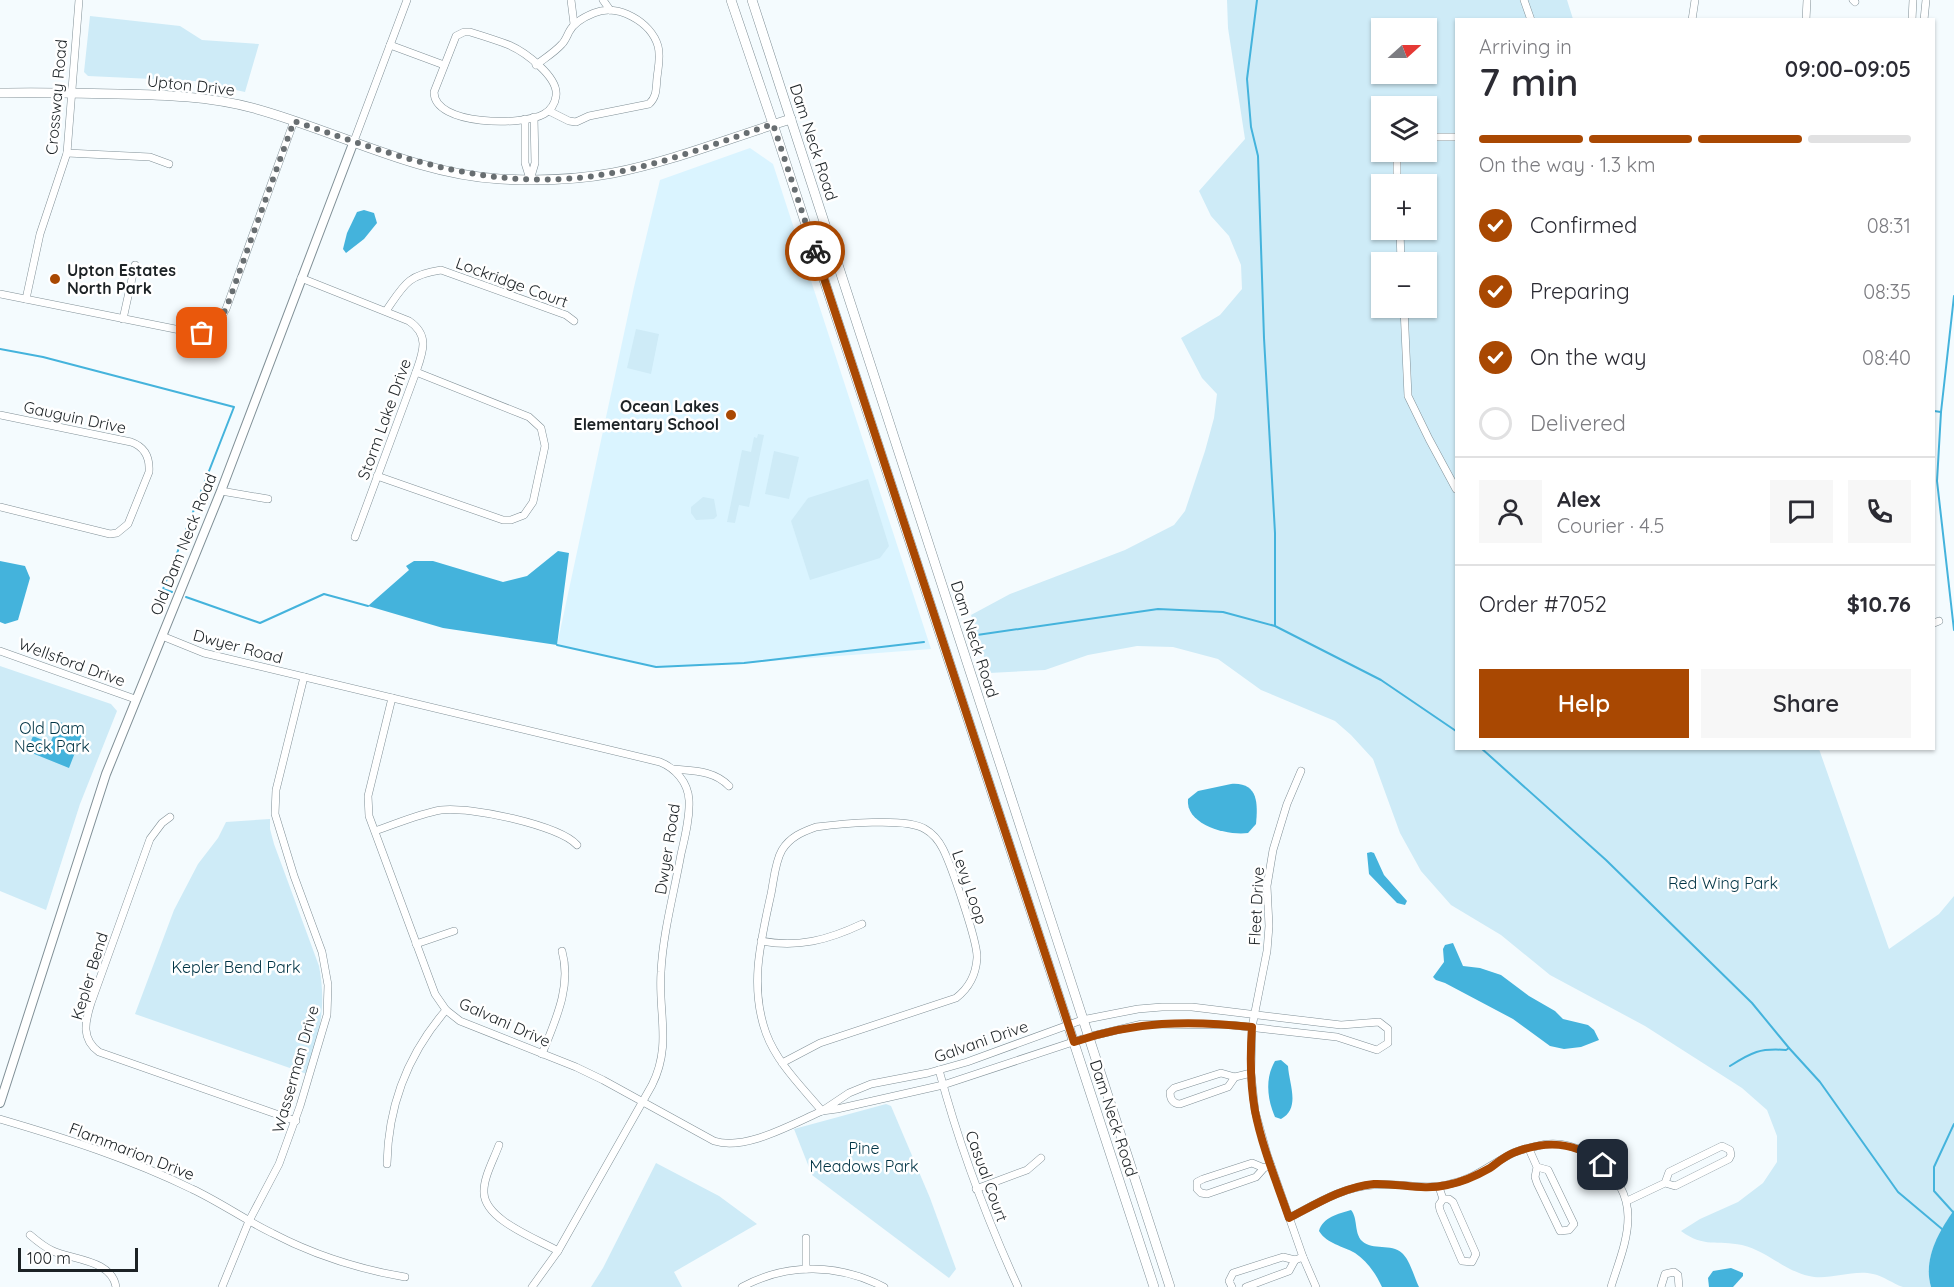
<!DOCTYPE html>
<html lang="en">
<head>
<meta charset="utf-8">
<style>
  :root { --surface:#fff; --page:#f7f7f7; --text:#2b2b33; --muted:#7c7c81; --line:#e1e1e2; --accent:#a94802 }
  body { margin:0; font-family:Quicksand,sans-serif; background:var(--page); color:var(--text); height:100vh; display:flex; flex-direction:column; font-size:22px; white-space:nowrap }
  * { box-sizing:border-box; margin:0 }
  p { font-size:20px; color:var(--muted) }
  .icon { flex:none; width:33px; height:33px; fill:none; stroke:currentColor; stroke-width:2; stroke-linecap:round; stroke-linejoin:round }
  .map { position:relative; flex:1; overflow:hidden }
  .sheet { position:absolute; left:1455px; top:18px; width:480px; height:732px; display:flex; flex-direction:column; background:var(--surface); border-radius:0px; box-shadow:0 2px 4px #0004 }
  .sheet>* { flex:none }
  .needle { width:39px; rotate:69deg }
  .fabs { position:absolute; left:1371px; top:18px; display:grid; gap:12px }
  .fabs a { display:grid; place-items:center; width:66px; height:66px; border-radius:0px; background:var(--surface); box-shadow:0 2px 4px #0004; font-size:30px }
  .scale { position:absolute; left:18px; bottom:15px; width:120px; box-sizing:border-box; padding-left:6px; border:3px solid #1c2225; border-top:0; font-size:16px; line-height:21px; white-space:nowrap; color:#1c2225; -webkit-text-stroke:4px #fff; paint-order:stroke }
  .pin { position:absolute; display:grid; place-items:center; width:51px; height:51px; color:#fff; margin:-26px; border-radius:12px; box-shadow:0 3px 9px #0006 }
  .courier { position:absolute; display:grid; place-items:center; width:60px; height:60px; margin:-30px; border:4px solid #a94802; border-radius:50%; background:#fff; color:#222; box-shadow:0 2px 8px #0007 }
  .head em { font-style:normal; font-weight:600 }
  .head div { display:flex; flex-direction:column-reverse }
  .head { display:flex; align-items:center; justify-content:space-between; height:102px; padding:0 24px }
  h1 { font-size:39px; font-weight:600; line-height:45px }
  .bar { display:grid; grid-template-columns:repeat(4,1fr); gap:9px 6px; align-content:center; height:72px; padding:0 24px }
  .bar i { height:8px; border-radius:4px; background:var(--line) }
  .bar .active { background:var(--accent) }
  .bar p { grid-column:span 4 }
  .line { display:flex; align-items:center; gap:15px; padding:0 24px; border-top:2px solid var(--line) }
  .line div { flex:1 }
  .round { display:grid; place-items:center; flex:none; width:63px; height:63px; border-radius:0px; background:var(--page) }
  ol { padding:0 24px; list-style:none }
  li { display:flex; align-items:center; gap:18px; height:66px }
  li p { margin-inline-start:auto }
  li .icon { padding:6px; border-radius:50%; background:var(--accent); color:#fff; stroke-width:4 }
  li:last-child { color:var(--muted) }
  li i { width:33px; height:33px; border:3px solid var(--line); border-radius:50% }
  .action { display:flex; gap:12px; margin-top:auto; padding:12px 24px }
  .action a { flex:1; height:69px; border-radius:0px; background:var(--accent); color:#fff; font-size:24px; font-weight:600; line-height:69px; text-align:center }
  .action a+a { background:var(--page); color:var(--text) }
  .map>svg:first-child { display:block }
  .built { fill:#daf4ff }
  .green { fill:#ceebf7; fill-rule:evenodd }
  .water { fill:#44b3dc }
  .lines { fill:none; stroke-linecap:round; stroke-linejoin:round }
  .stream { stroke:#44b3dc; stroke-width:2 }
  .minor-casing { stroke:#819097; stroke-width:8 }
  .tertiary-casing { stroke:#819097; stroke-width:10 }
  .secondary-casing { stroke:#819097; stroke-width:10 }
  .minor { stroke:#fff; stroke-width:7 }
  .tertiary { stroke:#fff; stroke-width:8 }
  .secondary { stroke:#fff; stroke-width:9 }
  .done { stroke:#686e71; stroke-width:6; stroke-dasharray:0 10.8 }
  .route { stroke:#a94802; stroke-width:8 }
  .poi-dot { fill:#a94802; stroke:#fff; stroke-width:2 }
  .labels { text-anchor:middle; stroke-width:5; stroke-linejoin:round; paint-order:stroke }
  .street-label { font-size:16px; fill:#1c2225; stroke:#fff }
  .poi-label { font-size:16px; font-weight:bold; fill:#1c2225; stroke:#fff; text-anchor:start }
  .park-label { font-size:16px; fill:#003445; stroke:#fff }
</style>
</head>
<body>
<div class="map">
<svg width="1954" height="1287" viewBox="0 0 1954 1287">
  <rect width="100%" height="100%" fill="#f4fbfe"/>
  <polygon class="built" points="750,148 773,164 931,649 744,663 656,667 557,645 634,287 660,180"/>
  <g class="green">
    <path d="M1227 0H1567L1573 19 1456 20V748L1819 749 1889 949 1939 914 1954 896V1210C1939 1234 1923 1258 1931 1287 1922 1287 1912 1287 1903 1287 1893 1284 1884 1276 1873 1274 1853 1269 1828 1281 1809 1276 1785 1271 1767 1251 1742 1245 1717 1240 1704 1248 1681 1231L1700 1219 1738 1202 1763 1183 1777 1162V1136L1767 1110 1742 1088 1645 1026 1550 975 1501 935 1451 905 1421 871 1400 833 1373 759 1351 735 1335 721 1261 690 1218 659 1173 647 1137 646 1088 655 1045 670 989 673 971 615 1010 594 1125 550 1174 525 1185 511 1205 451 1214 418 1217 394 1202 378 1181 338 1220 315 1242 289 1241 265 1229 236 1211 216 1199 191 1245 139 1228 28ZM1382 28H1426V74H1382ZM1382 106H1426V152H1382ZM1382 184H1426V230H1382ZM1382 262H1426V308H1382Z"/>
    <polygon points="90,16 180,26 202,40 259,44 245,92 195,81 88,76 84,72"/>
    <polygon points="636,329 659,334 651,374 627,368"/>
    <polygon points="758,434 764,435 749,507 739,505 735,523 727,522 742,450 751,452 754,437 757,438"/>
    <polygon points="774,451 799,457 789,499 765,494"/>
    <polygon points="868,479 889,546 880,558 810,580 791,521 808,498"/>
    <polygon points="703,497 714,499 717,516 714,519 696,520 691,513 691,507"/>
    <polygon points="0,666 111,704 117,711 80,804 46,910 0,891"/>
    <path d="M270 819V829L274 844 319 966C327 1008 319 1034 307 1074L135 1014 174 910 198 864 218 838 226 822Z"/>
    <polygon points="886,1104 891,1106 930,1198 956,1269 949,1278 812,1175 794,1129"/>
    <polygon points="656,1163 719,1196 757,1224 674,1272 682,1287 591,1287 603,1268"/>
  </g>
  <g class="water">
    <polygon points="364,210 374,213 377,223 364,239 346,253 343,249 347,233 357,212"/>
    <polygon points="558,551 569,553 557,645 443,628 368,606 409,570 406,566 414,561 433,561 503,582 527,576"/>
    <polygon points="0,561 25,566 30,578 18,620 5,624 0,622"/>
    <polygon points="60,722 83,732 69,768 27,751 33,736 50,743"/>
    <path d="M1231 784C1258 782 1258 803 1256 824L1248 833C1228 836 1185 825 1188 799L1198 791Z"/>
    <polygon points="1371,852 1374,853 1384,875 1407,901 1405,905 1397,903 1369,874 1367,853"/>
    <polygon points="1453,943 1463,966 1480,968 1501,975 1529,996 1555,1011 1563,1019 1588,1025 1594,1030 1599,1040 1581,1047 1564,1049 1550,1046 1513,1019 1445,983 1436,980 1433,977 1444,962 1443,949 1445,945"/>
    <path d="M1281 1060 1288 1066C1289 1084 1301 1108 1281 1119L1275 1117C1267 1099 1265 1078 1275 1061Z"/>
    <path d="M1351 1210C1358 1218 1354 1233 1362 1241 1373 1251 1391 1243 1402 1253 1410 1260 1414 1277 1419 1287H1382C1376 1274 1367 1261 1355 1253 1343 1246 1327 1244 1319 1231 1323 1217 1338 1214 1351 1210Z"/>
    <path d="M1954 1210V1287H1931C1923 1259 1938 1233 1954 1210Z"/>
    <polygon points="1731,1268 1743,1273 1743,1276 1733,1287 1709,1287 1708,1278 1713,1271"/>
  </g>
  <g class="lines">
    <g class="stream">
      <polyline points="1257,0 1247,79 1251,127 1258,156 1264,338 1275,533 1275,626"/>
      <polyline points="1954,296 1941,412 1937,481 1954,630"/>
      <polyline points="0,349 43,357 234,407 163,589 172,592"/>
      <polyline points="1934,411 1941,412"/>
      <polyline points="186,597 260,623 324,594 368,606"/>
      <polyline points="977,635 1158,609 1223,612 1275,626 1381,680 1456,731"/>
      <polyline points="557,645 656,667 744,663 924,642"/>
      <polyline points="1481,748 1606,860 1752,1003 1789,1048 1820,1082 1898,1192 1942,1229"/>
      <path d="M1730 1066C1752 1052 1760 1048 1786 1050L1789 1048"/>
      <polyline points="1953,1212 1934,1191 1934,1167 1954,1124"/>
    </g>
    <g class="minor-casing">
      <g id="minor">
        <polyline points="571,0 574,24"/>
        <polyline points="603,0 610,10"/>
        <polyline points="1524,0 1531,20"/>
        <polyline points="1853,0 1855,2"/>
        <polyline points="1692,20 1695,0"/>
        <polyline points="1806,20 1807,0"/>
        <polyline points="1912,20 1913,0"/>
        <polyline points="1924,20 1926,0"/>
        <path d="M464 32H470C483 36 496 40 509 45 525 52 559 77 556 96 555 104 551 110 544 114 523 126 434 126 434 92L456 36Z"/>
        <polyline points="390,45 444,65"/>
        <path d="M536 65C545 58 555 52 562 44 565 41 567 36 569 32 574 22 584 17 594 13 618 3 651 22 658 46 661 57 658 68 657 78 656 88 657 97 649 104L589 116 576 122 569 121 549 111"/>
        <polyline points="525,119 525,163 530,179"/>
        <polyline points="1426,137 1456,137"/>
        <polyline points="354,141 407,0"/>
        <polyline points="1397,152 1397,184"/>
        <polyline points="67,153 150,157 169,164"/>
        <polyline points="530,180 535,163 534,117"/>
        <polyline points="1400,230 1401,262"/>
        <path d="M301 278 409 321C430 335 423 352 416 372L355 537"/>
        <path d="M0 294 195 333C212 332 218 323 226 309L294 121"/>
        <polyline points="26,299 40,234 67,153 79,0"/>
        <polyline points="1404,308 1408,396 1429,439 1456,489"/>
        <path d="M386 311C404 285 407 275 441 270L566 315 574 321"/>
        <polyline points="123,319 135,265"/>
        <path d="M0 415 131 442C145 447 150 458 149 472L128 524 117 533 110 534 0 507"/>
        <polyline points="377,476 503,520 511,520 524,515 533,502 545,446 541,428 529,417 519,413 416,372"/>
        <polyline points="221,491 268,499"/>
        <polyline points="1934,623 1939,621"/>
        <path d="M162 636 204 653 660 762C675 768 688 782 689 800 690 817 685 837 681 854 674 893 663 932 661 972 658 1013 672 1045 652 1085L558 1251 532 1287"/>
        <polyline points="0,651 135,699"/>
        <path d="M392 698 368 796 369 816 435 994 446 1010 460 1021 576 1067 603 1080 714 1141C746 1151 792 1124 822 1111L849 1093 871 1084 928 1073 967 1062 1082 1020 1138 1009 1162 1007H1192L1341 1025 1379 1022 1388 1029V1043L1377 1050 1337 1037 1231 1025 1142 1024 1088 1037 943 1085 837 1109 822 1111"/>
        <path d="M673 769C693 771 714 770 729 786"/>
        <polyline points="1301,771 1287,804 1273,850 1267,886 1269,926 1267,951 1252,1027 1251,1073 1255,1111 1267,1154 1303,1257 1316,1287"/>
        <path d="M170 817 162 823 150 839 91 1003C85 1022 81 1039 99 1052L296 1121"/>
        <path d="M375 831C396 824 418 814 441 810 469 806 559 825 577 845"/>
        <path d="M761 941C798 948 828 940 862 924"/>
        <polyline points="416,944 454,931"/>
        <path d="M542 1054C555 1021 572 987 562 951"/>
        <path d="M782 1063 820 1043 956 998C969 988 976 974 977 958 978 942 951 865 943 849 939 841 932 833 925 829 906 817 839 824 816 827 802 832 790 837 782 850 775 862 774 879 771 894 761 940 749 986 766 1033 777 1063 802 1087 822 1111"/>
        <path d="M939 1070C959 1145 986 1217 1018 1287"/>
        <path d="M1235 1077 1228 1087 1180 1104C1173 1104 1170 1099 1170 1092L1174 1088 1221 1073 1235 1077 1251 1073"/>
        <path d="M0 1119C65 1138 131 1159 192 1189 220 1202 245 1220 272 1233 314 1255 358 1269 405 1277"/>
        <path d="M499 1145C494 1159 483 1178 484 1193 485 1220 537 1239 558 1251"/>
        <polyline points="1529,1149 1537,1167 1535,1177 1537,1183 1560,1231 1569,1230 1574,1224 1548,1170 1537,1167"/>
        <path d="M387 1164C388 1107 408 1054 446 1010"/>
        <polyline points="1264,1168 1252,1163 1203,1179 1197,1182 1197,1189 1201,1193 1207,1194 1256,1177 1264,1168 1271,1165"/>
        <polyline points="1439,1187 1443,1199 1439,1205 1440,1210 1462,1261 1472,1262 1476,1254 1453,1202 1449,1199 1443,1199"/>
        <polyline points="976,1189 1027,1170 1041,1158"/>
        <polyline points="1627,1201 1665,1183 1675,1186 1729,1159 1731,1155 1730,1150 1722,1146 1669,1172 1665,1183"/>
        <path d="M1289 1218C1316 1204 1342 1187 1373 1185 1399 1182 1424 1191 1450 1184 1474 1179 1490 1165 1511 1154 1518 1150 1529 1148 1537 1146 1579 1134 1628 1173 1628 1217 1628 1241 1618 1264 1611 1287"/>
        <path d="M30 1235C37 1241 44 1247 53 1251 73 1260 112 1260 116 1287"/>
        <polyline points="806,1238 806,1269"/>
        <polyline points="222,1287 249,1221 279,1164 300,1106 327,1015 328,985 322,952 294,876 275,814 276,790 304,677"/>
        <path d="M742 1287C788 1262 839 1264 884 1287"/>
        <polyline points="1232,1287 1229,1281 1233,1273 1283,1257 1295,1260 1303,1257"/>
        <polyline points="1246,1287 1289,1271 1295,1260"/>
        <polyline points="1661,1287 1665,1274 1674,1272 1678,1275 1679,1287"/>
      </g>
    </g>
    <g class="tertiary-casing">
      <polyline id="tertiary" points="0,1103 106,774 221,491 354,141"/>
    </g>
    <g class="secondary-casing">
      <g id="secondary">
        <polyline points="731,0 773,124 1154,1287"/>
        <polyline points="752,0 1170,1287"/>
        <path d="M0 93C39 92 79 93 118 94 164 95 208 96 253 108 335 130 414 174 500 179 538 181 576 180 613 173 674 161 732 137 791 119"/>
      </g>
    </g>
    <use href="#minor" class="minor"/>
    <use href="#tertiary" class="tertiary"/>
    <use href="#secondary" class="secondary"/>
  </g>
  <g class="lines">
    <path class="done" d="M202 333 215 326 226 309 294 121C402 158 495 195 612 173 667 163 720 142 773 124L815 251"/>
    <path class="route" d="M815 251 1074 1042C1134 1021 1189 1020 1252 1027 1250 1055 1250 1083 1255 1111 1262 1147 1277 1183 1289 1218 1316 1204 1343 1187 1374 1184 1399 1183 1423 1191 1447 1185 1463 1182 1476 1176 1490 1168 1497 1163 1505 1156 1513 1153 1545 1140 1577 1141 1603 1165"/>
  </g>
  <g class="poi-dot">
    <circle cx="55" cy="279" r="6"/>
    <circle cx="731" cy="415" r="6"/>
  </g>
  <g class="labels">
    <g class="street-label">
      <text transform="translate(191 85) rotate(6)" y="6">Upton Drive</text>
      <text transform="translate(56 97) rotate(-85)" y="6">Crossway Road</text>
      <text transform="translate(814 142) rotate(72)" y="6">Dam Neck Road</text>
      <text transform="translate(512 282) rotate(20)" y="6">Lockridge Court</text>
      <text transform="translate(75 417) rotate(12)" y="6">Gauguin Drive</text>
      <text transform="translate(384 419) rotate(-70)" y="6">Storm Lake Drive</text>
      <text transform="translate(183 544) rotate(-68)" y="6">Old Dam Neck Road</text>
      <text transform="translate(975 639) rotate(72)" y="6">Dam Neck Road</text>
      <text transform="translate(238 646) rotate(15)" y="6">Dwyer Road</text>
      <text transform="translate(72 662) rotate(20)" y="6">Wellsford Drive</text>
      <text transform="translate(667 849) rotate(-81)" y="6">Dwyer Road</text>
      <text transform="translate(970 887) rotate(71)" y="6">Levy Loop</text>
      <text transform="translate(1256 906) rotate(-87)" y="6">Fleet Drive</text>
      <text transform="translate(89 976) rotate(-73)" y="6">Kepler Bend</text>
      <text transform="translate(505 1022) rotate(24)" y="6">Galvani Drive</text>
      <text transform="translate(981 1041) rotate(-19)" y="6">Galvani Drive</text>
      <text transform="translate(295 1069) rotate(-74)" y="6">Wasserman Drive</text>
      <text transform="translate(1114 1118) rotate(72)" y="6">Dam Neck Road</text>
      <text transform="translate(132 1151) rotate(21)" y="6">Flammarion Drive</text>
      <text transform="translate(987 1176) rotate(70)" y="6">Casual Court</text>
    </g>
    <g class="poi-label">
      <text x="67" y="276">Upton Estates<tspan x="67" dy="18">North Park</tspan></text>
      <text x="719" y="412" text-anchor="end">Ocean Lakes<tspan x="719" dy="18">Elementary School</tspan></text>
    </g>
    <g class="park-label">
      <text x="52" y="734">Old Dam<tspan x="52" dy="18">Neck Park</tspan></text>
      <text x="1723" y="889">Red Wing Park</text>
      <text x="236" y="973">Kepler Bend Park</text>
      <text x="864" y="1154">Pine<tspan x="864" dy="18">Meadows Park</tspan></text>
    </g>
  </g>
</svg>
<div class="fabs">
<a><svg class="needle" viewBox="-14 -14 28 28"><path d="M0-13l5 13h-10z" fill="#e53935"/><path d="M0 13l5-13h-10z" fill="#7c7c81"/></svg></a>
<a><svg class="icon" aria-label="layers" viewBox="0 0 24 24"><path d="M12 4l9 5-9 5-9-5zM3 14l9 5 9-5"/></svg></a>
<a>+</a>
<a>−</a>
</div>
<div class="scale">100 m</div>
<div class="pin" style="left:202px;top:333px;background:#ea580c"><svg class="icon" aria-label="bag" viewBox="0 0 24 24"><path d="M5 8h14l-1 12H6zM9 8a3 3 0 0 1 6 0"/></svg></div>
<div class="pin" style="left:1603px;top:1165px;background:#1f2937"><svg class="icon" aria-label="home" viewBox="0 0 24 24"><path d="M3 11l9-7 9 7M6 9v11h12V9"/></svg></div>
<div class="courier" style="left:815px;top:251px"><svg class="icon" aria-label="bike" viewBox="0 0 24 24"><circle cx="6" cy="16" r="4"/><circle cx="18" cy="16" r="4"/><path d="M6 16l4-8h5l3 8M10 8l3 8H6M13 5h3"/></svg></div>
<section class="sheet">
<div class="head"><div><h1>7 min</h1><p>Arriving in</p></div><em>09:00–09:05</em></div>
<div class="bar"><i class="active"></i><i class="active"></i><i class="active"></i><i></i><p>On the way · 1.3 km</p></div>
<ol>
<li><svg class="icon" aria-label="check" viewBox="0 0 24 24"><path d="M5 12l5 5 9-10"/></svg>Confirmed<p>08:31</p></li>
<li><svg class="icon" aria-label="check" viewBox="0 0 24 24"><path d="M5 12l5 5 9-10"/></svg>Preparing<p>08:35</p></li>
<li><svg class="icon" aria-label="check" viewBox="0 0 24 24"><path d="M5 12l5 5 9-10"/></svg>On the way<p>08:40</p></li>
<li><i></i>Delivered</li>
</ol>
<div class="line" style="height:108px"><a class="round"><svg class="icon" aria-label="person" viewBox="0 0 24 24"><circle cx="12" cy="8" r="4"/><path d="M4 21q1-7 8-7t8 7"/></svg></a><div><b>Alex</b><p>Courier · 4.5</p></div><a class="round"><svg class="icon" aria-label="chat" viewBox="0 0 24 24"><path d="M4 5h16v11H9l-5 4z"/></svg></a><a class="round"><svg class="icon" aria-label="phone" viewBox="0 0 24 24"><path d="M5 4h4l2 5-3 2q2 4 5 5l2-3 5 2v4C11 20 4 13 5 4z"/></svg></a></div>
<div class="line" style="height:78px"><div>Order #7052</div><b>$10.76</b></div>
<div class="action"><a>Help</a><a>Share</a></div>
</section>
</div>
</body>
</html>
